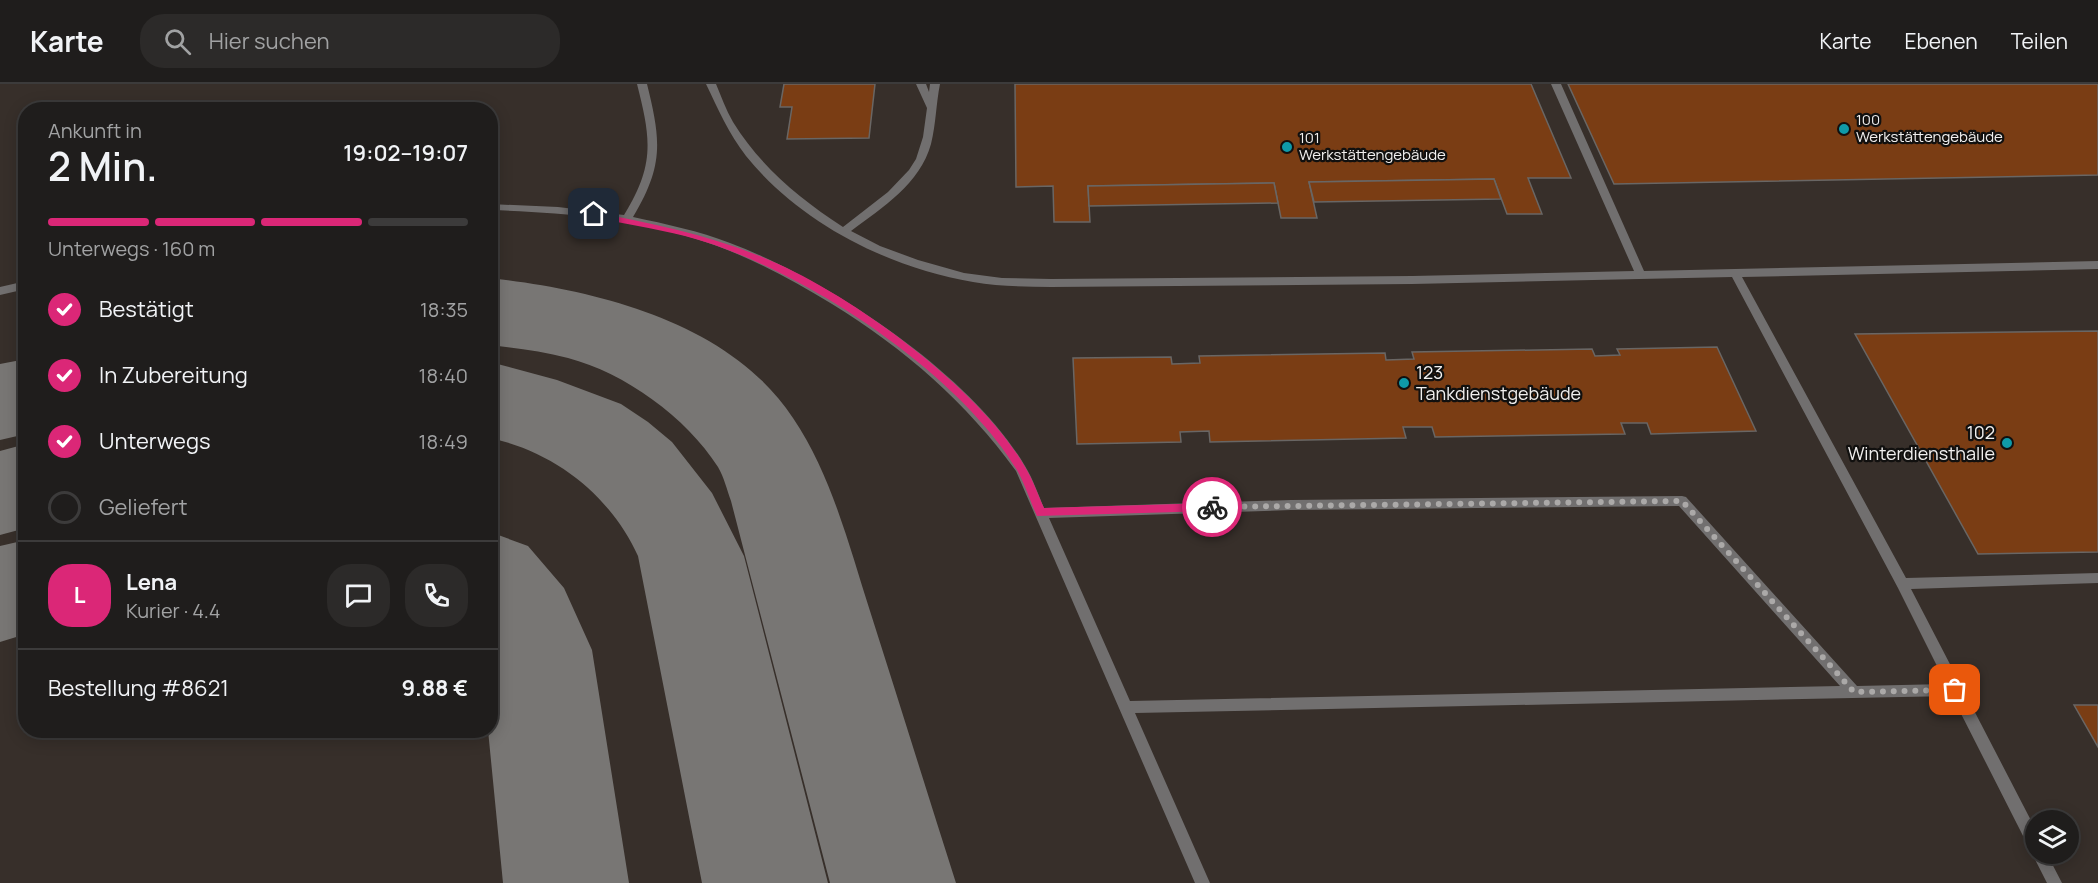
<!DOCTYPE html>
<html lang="de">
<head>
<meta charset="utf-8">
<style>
  :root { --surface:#1f1d1c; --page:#2c2a29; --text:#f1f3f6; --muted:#a1a2a3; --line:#3c3b3b; --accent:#db2777 }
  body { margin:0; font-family:Manrope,sans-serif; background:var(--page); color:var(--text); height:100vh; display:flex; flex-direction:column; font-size:22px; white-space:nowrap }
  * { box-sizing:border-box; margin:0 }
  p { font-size:20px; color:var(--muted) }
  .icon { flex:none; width:33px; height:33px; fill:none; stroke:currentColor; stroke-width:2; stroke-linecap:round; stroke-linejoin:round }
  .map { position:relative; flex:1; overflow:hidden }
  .details { position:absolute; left:18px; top:18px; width:480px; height:636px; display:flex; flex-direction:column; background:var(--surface); border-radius:24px; box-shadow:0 3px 15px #0003,0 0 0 2px var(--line) }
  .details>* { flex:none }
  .tools { position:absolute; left:2025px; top:726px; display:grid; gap:12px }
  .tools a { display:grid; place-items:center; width:54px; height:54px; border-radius:50%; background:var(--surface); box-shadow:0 3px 15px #0003,0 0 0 2px var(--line); font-size:30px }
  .pin { position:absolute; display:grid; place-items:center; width:51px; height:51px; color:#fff; margin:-26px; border-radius:12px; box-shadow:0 3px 9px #0006 }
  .courier { position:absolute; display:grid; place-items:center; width:60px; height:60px; margin:-30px; border:4px solid #db2777; border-radius:50%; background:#fff; color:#222; box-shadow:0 2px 8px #0007 }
  .headline em { font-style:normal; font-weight:600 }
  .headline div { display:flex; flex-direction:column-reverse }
  .headline { display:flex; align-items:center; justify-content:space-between; height:102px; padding:0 30px }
  h1 { font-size:39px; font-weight:600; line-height:45px }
  .bar { display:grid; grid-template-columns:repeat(4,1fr); gap:9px 6px; align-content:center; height:72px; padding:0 30px }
  .bar i { height:8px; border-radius:4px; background:var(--line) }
  .bar .active { background:var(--accent) }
  .bar p { grid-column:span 4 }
  .line { display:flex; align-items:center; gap:15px; padding:0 30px; border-top:2px solid var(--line) }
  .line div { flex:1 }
  .round { display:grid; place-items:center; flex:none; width:63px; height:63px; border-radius:24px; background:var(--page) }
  ol { padding:0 30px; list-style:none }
  li { display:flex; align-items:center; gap:18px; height:66px }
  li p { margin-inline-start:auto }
  li .icon { padding:6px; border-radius:50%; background:var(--accent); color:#fff; stroke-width:4 }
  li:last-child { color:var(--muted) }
  li i { width:33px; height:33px; border:3px solid var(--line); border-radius:50% }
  header { display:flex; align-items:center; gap:36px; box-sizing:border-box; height:84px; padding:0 30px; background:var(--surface); border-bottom:2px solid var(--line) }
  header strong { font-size:28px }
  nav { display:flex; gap:33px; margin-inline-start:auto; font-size:21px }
  .search { width:420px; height:54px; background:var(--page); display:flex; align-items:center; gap:15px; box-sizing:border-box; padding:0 21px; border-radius:24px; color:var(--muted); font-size:22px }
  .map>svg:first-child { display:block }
  .built { fill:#372f2a; fill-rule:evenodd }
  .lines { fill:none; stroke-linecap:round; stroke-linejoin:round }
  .taxiway { fill:#787674; fill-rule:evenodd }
  .building { fill:#7a3d14; stroke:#696664; stroke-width:1.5 }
  .service { fill:#716f6f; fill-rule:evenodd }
  .route { fill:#db2777 }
  .done { stroke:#aba9a8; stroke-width:6; stroke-dasharray:0 10.8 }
  .culture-dot { fill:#0f9aa8; stroke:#11100f; stroke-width:2 }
  .labels { text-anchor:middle; stroke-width:4.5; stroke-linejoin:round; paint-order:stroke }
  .far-poi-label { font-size:15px; fill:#f1efee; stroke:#11100f; text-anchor:start }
  .poi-label { font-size:18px; fill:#f1efee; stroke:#11100f; text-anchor:start }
</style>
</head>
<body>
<header>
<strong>Karte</strong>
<div class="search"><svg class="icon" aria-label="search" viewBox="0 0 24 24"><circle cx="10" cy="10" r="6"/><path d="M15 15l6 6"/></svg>Hier suchen</div>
<nav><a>Karte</a><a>Ebenen</a><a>Teilen</a></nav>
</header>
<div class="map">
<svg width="2098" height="799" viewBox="0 0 2098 799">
  <rect width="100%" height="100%" fill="#292725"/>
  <path class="built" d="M0 0H2098V799H0ZM26 26H490V646H26ZM2036 736H2068V770H2036Z"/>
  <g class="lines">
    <g class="taxiway">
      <path d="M490 194C597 206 730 238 793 334 832 392 849 462 870 527 899 618 927 708 956 799H830L731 417C727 406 724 393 718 383 686 333 625 289 568 274 542 267 516 264 490 261Z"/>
      <polygon points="26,275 26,350 0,356 0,280"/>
      <path d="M490 278 557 296 621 320 648 338 672 358 712 409 744 472 828 799H702L638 472C610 411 555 368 490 354Z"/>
      <polygon points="26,360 26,444 0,451 0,367"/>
      <polygon points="490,448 528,462 564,504 592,566 629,799 503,799 488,646 490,646"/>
      <polygon points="26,456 26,550 0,558 0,462"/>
    </g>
  </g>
  <g class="building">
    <polygon points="784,0 875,0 869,54 787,55 792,23 780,23"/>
    <polygon points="1015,0 1531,0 1571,94 1528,94 1542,130 1507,130 1494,95 1309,98 1317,134 1281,134 1274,99 1088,102 1090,138 1054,138 1053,102 1016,103"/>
    <polygon points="1568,0 2098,0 2098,91 1614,100"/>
    <polygon points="1494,95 1501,115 1314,118 1309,98"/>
    <polygon points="1274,99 1278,119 1089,122 1088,102"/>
    <polygon points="2098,247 2098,468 1978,470 1855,250"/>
    <polygon points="1717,263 1756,347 1651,350 1647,339 1621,339 1625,350 1435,353 1432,343 1403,343 1406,354 1210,358 1209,347 1180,348 1181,358 1077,360 1073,274 1171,273 1172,280 1200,279 1199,272 1385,269 1386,276 1414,275 1412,268 1592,265 1595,272 1620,271 1617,265"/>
    <polygon points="2074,621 2098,621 2098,663"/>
  </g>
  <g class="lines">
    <g class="service">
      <path d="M637 0H647C661 57 664 81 633 133 666 140 699 147 730 159 829 196 971 290 1025 382 1033 395 1038 410 1044 424L1291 416 1682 412 1686 413 1857 602 1946 600 1898 504 1732 193 1412 200 1051 203C1025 202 999 203 973 198 889 184 800 139 746 72 729 50 718 25 706 0H716C721 12 726 26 733 38 761 83 799 114 843 143L888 108 909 86 916 75 923 53 927 24 916 0H926L929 8 930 0H940C936 20 936 40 931 60 920 100 883 123 851 147L880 162 918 176 964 189 1002 194 1051 195 1412 192 1634 187 1551 0H1561L1644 187 2098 177V185L1742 193 1906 494 2098 489V499L1911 505 2036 746V770H2047L2062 799H2047L1952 612 1135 629 1210 799H1195L1016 387C966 318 905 265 832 220 788 193 743 169 693 154 628 134 558 128 490 126V120L558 123 624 131C655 81 651 55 637 0ZM1679 422 1840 602 1130 617 1049 434 1291 426Z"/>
      <polygon points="26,197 26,205 0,211 0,203"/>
    </g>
  </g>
  <path class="route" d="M594 128C650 139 704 150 757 171 842 203 980 303 1025 383 1033 396 1038 411 1044 424L1212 419 1217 423 1212 427 1037 432C1030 417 1025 400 1017 386 957 286 797 181 685 152 654 144 622 140 591 132Z"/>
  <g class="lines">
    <polyline class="done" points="1212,423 1682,417 1854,608 1955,606"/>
  </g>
  <g class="culture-dot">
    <circle cx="1844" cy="45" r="6"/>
    <circle cx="1287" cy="63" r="6"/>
    <circle cx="1404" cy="299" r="6"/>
    <circle cx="2007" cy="359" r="6"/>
  </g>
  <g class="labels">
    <g class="far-poi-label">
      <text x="1856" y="41">100<tspan x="1856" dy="17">Werkstättengebäude</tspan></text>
      <text x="1299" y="59">101<tspan x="1299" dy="17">Werkstättengebäude</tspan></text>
    </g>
    <g class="poi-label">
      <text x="1416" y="295">123<tspan x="1416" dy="21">Tankdienstgebäude</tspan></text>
      <text x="1995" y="355" text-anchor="end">102<tspan x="1995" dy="21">Winterdiensthalle</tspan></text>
    </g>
  </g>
</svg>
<div class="tools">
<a><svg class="icon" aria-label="layers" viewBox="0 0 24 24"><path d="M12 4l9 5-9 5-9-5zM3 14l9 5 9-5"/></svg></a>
</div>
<div class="pin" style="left:1955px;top:606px;background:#ea580c"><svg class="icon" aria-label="bag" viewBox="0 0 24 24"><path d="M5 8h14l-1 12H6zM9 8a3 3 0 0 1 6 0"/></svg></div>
<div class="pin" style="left:594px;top:130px;background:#1f2937"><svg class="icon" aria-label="home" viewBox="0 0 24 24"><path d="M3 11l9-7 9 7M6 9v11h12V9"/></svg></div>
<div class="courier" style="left:1212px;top:423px"><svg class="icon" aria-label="bike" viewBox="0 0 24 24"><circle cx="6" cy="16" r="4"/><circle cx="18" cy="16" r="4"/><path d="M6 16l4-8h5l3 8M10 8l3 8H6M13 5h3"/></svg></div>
<section class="details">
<div class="headline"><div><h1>2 Min.</h1><p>Ankunft in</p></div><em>19:02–19:07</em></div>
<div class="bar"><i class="active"></i><i class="active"></i><i class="active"></i><i></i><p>Unterwegs · 160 m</p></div>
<ol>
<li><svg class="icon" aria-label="check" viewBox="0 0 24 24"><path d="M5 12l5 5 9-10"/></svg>Bestätigt<p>18:35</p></li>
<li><svg class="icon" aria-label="check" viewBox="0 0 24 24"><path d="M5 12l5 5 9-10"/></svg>In Zubereitung<p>18:40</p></li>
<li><svg class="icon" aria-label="check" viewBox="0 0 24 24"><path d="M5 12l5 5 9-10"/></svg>Unterwegs<p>18:49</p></li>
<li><i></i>Geliefert</li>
</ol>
<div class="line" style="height:108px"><b class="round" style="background:var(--accent);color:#fff">L</b><div><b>Lena</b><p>Kurier · 4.4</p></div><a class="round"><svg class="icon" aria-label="chat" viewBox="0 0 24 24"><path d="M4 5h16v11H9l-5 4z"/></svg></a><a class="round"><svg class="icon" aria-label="phone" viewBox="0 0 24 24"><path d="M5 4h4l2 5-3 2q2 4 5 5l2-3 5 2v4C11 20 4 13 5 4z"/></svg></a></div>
<div class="line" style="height:78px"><div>Bestellung #8621</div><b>9.88 €</b></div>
</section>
</div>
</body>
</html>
